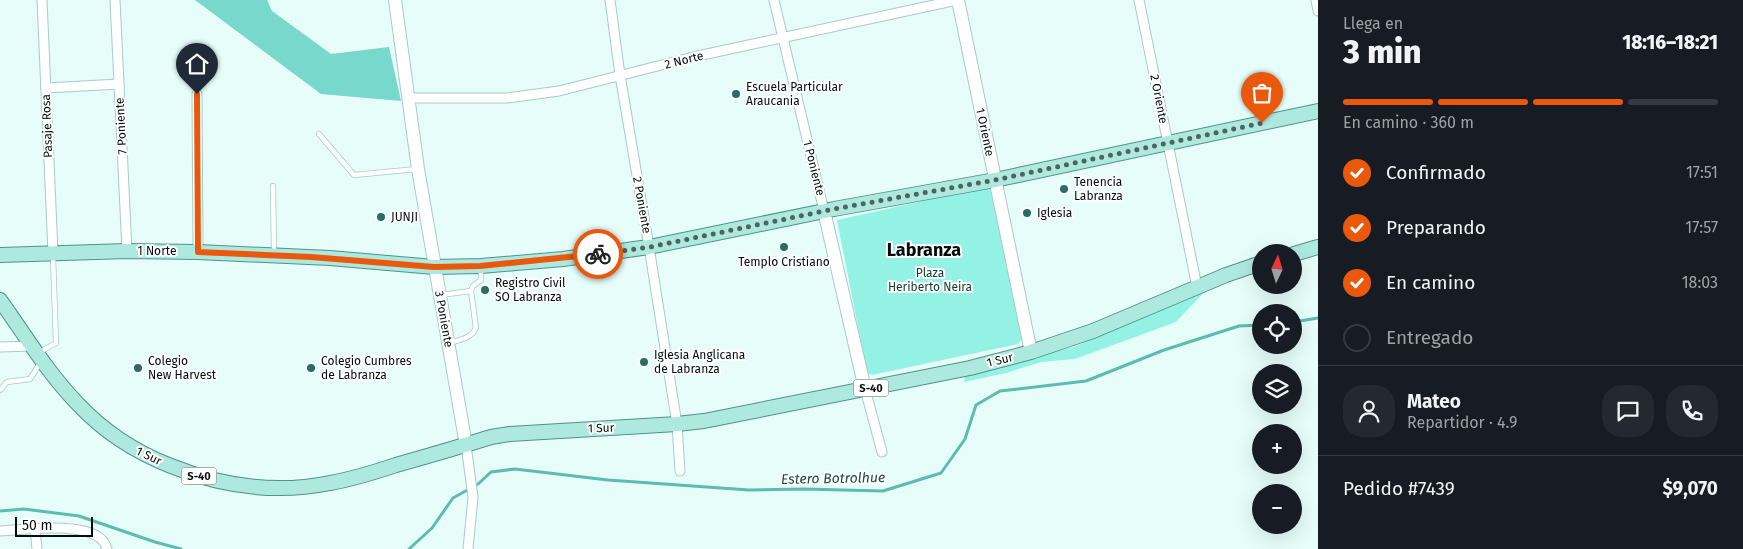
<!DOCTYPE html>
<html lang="es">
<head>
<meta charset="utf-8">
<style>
  :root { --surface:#171b24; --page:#242831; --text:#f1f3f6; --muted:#9ea1a6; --line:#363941; --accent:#ea580c }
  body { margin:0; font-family:"Fira Sans",sans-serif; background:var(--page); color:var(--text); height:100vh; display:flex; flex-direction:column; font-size:19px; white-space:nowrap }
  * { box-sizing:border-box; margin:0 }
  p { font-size:16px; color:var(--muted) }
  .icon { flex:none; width:28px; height:28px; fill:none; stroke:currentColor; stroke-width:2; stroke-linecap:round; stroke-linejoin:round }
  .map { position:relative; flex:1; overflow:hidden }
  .details { display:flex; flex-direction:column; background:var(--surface); width:425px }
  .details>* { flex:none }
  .needle { width:32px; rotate:4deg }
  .buttons { position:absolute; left:1252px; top:244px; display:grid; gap:10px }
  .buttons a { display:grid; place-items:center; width:50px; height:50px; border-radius:50%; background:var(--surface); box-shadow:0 5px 20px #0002; font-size:25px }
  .scale { position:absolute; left:15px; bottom:12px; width:78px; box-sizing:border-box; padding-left:5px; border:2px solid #030e0c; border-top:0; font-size:14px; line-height:18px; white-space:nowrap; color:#030e0c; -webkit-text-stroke:4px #fff; paint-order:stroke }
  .pin { position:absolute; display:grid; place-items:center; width:42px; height:42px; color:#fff; margin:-51px -21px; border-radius:50% 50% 50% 0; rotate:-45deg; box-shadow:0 0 5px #0007 }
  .pin .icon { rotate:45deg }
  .courier { position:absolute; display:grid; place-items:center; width:50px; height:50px; margin:-25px; border:4px solid #ea580c; border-radius:50%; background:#fff; color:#222; box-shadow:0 1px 6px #0007 }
  .headline em { font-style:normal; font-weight:800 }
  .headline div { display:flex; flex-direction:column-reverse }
  .headline { display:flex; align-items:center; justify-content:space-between; height:85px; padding:0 25px }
  h1 { font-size:32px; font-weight:800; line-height:38px }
  .bar { display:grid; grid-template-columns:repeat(4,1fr); gap:8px 5px; align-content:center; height:60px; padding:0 25px }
  .bar i { height:6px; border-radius:4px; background:var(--line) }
  .bar .active { background:var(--accent) }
  .bar p { grid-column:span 4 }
  .line { display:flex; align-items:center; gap:12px; padding:0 25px; border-top:1px solid var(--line) }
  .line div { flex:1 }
  .round { display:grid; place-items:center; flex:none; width:52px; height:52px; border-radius:20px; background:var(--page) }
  ol { padding:0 25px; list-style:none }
  li { display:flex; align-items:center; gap:15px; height:55px }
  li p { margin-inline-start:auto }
  li .icon { padding:5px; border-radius:50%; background:var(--accent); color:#fff; stroke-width:4 }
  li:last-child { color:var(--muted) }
  li i { width:28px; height:28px; border:2px solid var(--line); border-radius:50% }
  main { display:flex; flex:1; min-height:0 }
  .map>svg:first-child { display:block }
  .green { fill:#94f2e5 }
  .forest { fill:#78d8cb }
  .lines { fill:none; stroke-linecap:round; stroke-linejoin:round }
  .stream { stroke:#5bbcaf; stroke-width:3 }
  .lane-casing { stroke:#a7ccc6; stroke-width:6 }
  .street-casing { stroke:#a7ccc6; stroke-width:11 }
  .secondary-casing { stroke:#a7ccc6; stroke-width:14 }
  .primary-casing { stroke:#4f9389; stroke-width:16 }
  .lane { stroke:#fff; stroke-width:4.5 }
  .street { stroke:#fff; stroke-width:9 }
  .secondary { stroke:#fff; stroke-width:12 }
  .primary { stroke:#aee9e0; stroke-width:14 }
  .done { stroke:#52625f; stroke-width:5; stroke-dasharray:0 9 }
  .route { stroke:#ea580c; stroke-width:6 }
  .poi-dot { fill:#276f66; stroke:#fff; stroke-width:2 }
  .labels { text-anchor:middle; stroke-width:4; stroke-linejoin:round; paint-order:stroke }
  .shield { fill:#fff; stroke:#4f5655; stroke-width:1 }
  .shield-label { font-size:11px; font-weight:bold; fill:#030e0c }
  .street-label { font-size:12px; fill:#030e0c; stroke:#fff }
  .poi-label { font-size:12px; fill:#030e0c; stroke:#fff; text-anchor:start }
  .park-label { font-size:12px; fill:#0f3c37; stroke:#fff }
  .water-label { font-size:14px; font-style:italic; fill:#1e4a44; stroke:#fff }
  .district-label { font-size:18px; font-weight:bold; fill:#030e0c; stroke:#fff }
</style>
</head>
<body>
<main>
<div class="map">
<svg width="1318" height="549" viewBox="0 0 1318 549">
  <rect width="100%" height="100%" fill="#e6fdf9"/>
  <g class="green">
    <polygon points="987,187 994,193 1023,337 1018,344 872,375 867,373 837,220"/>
    <polygon points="1211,285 1176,322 1075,359 1041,362 1006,373 964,382 965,375 1074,347"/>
  </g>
  <polygon class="forest" points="195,0 267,0 272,11 331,54 389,47 401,101 321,94"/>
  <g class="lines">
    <g class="stream">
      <polyline points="1294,322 1318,318"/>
      <polyline points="0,511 24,509 79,516 155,542 181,549"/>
      <polyline points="409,549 432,528 453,498 478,484 491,472 515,469 608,480 749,490 804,489 883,491 941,473 965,439 976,405 1000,391 1086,381 1164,350 1239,326 1261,325"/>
    </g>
    <g class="lane-casing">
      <g id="lane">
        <polyline points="319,134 354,175 417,169"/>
        <polyline points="273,186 274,253"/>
        <polyline points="440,295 471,291"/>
        <path d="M450 343C461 339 471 339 476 328L471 291 473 286 481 280V268"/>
        <polyline points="38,353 56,343 53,256"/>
        <polyline points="0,390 7,382 30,379 41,362"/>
      </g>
    </g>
    <g class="street-casing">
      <g id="street">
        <polyline points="42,0 53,253"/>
        <polyline points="115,0 127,251"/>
        <polyline points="610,0 620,75 649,247 677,424 680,471"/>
        <polyline points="774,0 824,211"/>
        <polyline points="1139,0 1197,287"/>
        <polyline points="1316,0 1318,11"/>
        <polyline points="46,88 119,84"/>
        <polyline points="197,94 198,252"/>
        <polyline points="409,98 507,98 559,91 693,57 957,0"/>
        <polyline points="0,347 31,346"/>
        <polyline points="865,389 882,452"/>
        <polyline points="466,445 473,497 468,549"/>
        <polyline points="35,528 37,549"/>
        <path d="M0 531C24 529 83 522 101 539 104 541 106 546 107 549"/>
      </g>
    </g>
    <g class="secondary-casing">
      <g id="secondary">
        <polyline points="395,0 418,169 466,445"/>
        <polyline points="958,0 1031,352"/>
        <polyline points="824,211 865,389"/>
      </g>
    </g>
    <g class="primary-casing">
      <g id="primary">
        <polyline points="1294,254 1318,247"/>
        <polyline points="0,255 127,251 198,252 330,258 434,267 481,266 563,259 649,247 834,209 995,180 1318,111"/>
        <path d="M0 300C25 335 47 372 77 403 103 431 135 452 171 466 221 486 276 494 330 483 353 479 375 472 396 465 428 456 459 447 491 437L510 434 677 424 704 421 970 368 1031 352 1093 331 1226 275 1261 263"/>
      </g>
    </g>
    <use href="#lane" class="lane"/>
    <use href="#street" class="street"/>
    <use href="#secondary" class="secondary"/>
    <use href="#primary" class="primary"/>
  </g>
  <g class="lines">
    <polyline class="done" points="598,254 650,247 834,209 995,180 1262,123"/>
    <polyline class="route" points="197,94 198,252 311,257 434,267 480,266 598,254"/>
  </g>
  <g class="poi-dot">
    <circle cx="736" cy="94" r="5"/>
    <circle cx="1064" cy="189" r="5"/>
    <circle cx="1027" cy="213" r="5"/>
    <circle cx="381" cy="217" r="5"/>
    <circle cx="784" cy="247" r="5"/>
    <circle cx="485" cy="290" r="5"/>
    <circle cx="644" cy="362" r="5"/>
    <circle cx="138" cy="368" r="5"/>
    <circle cx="311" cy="368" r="5"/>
  </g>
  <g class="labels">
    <g class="shield">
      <rect x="853.5" y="379.5" width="35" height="17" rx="4"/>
      <rect x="181.5" y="467.5" width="35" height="17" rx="4"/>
    </g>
    <g class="shield-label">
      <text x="871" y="392">S-40</text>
      <text x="199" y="480">S-40</text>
    </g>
    <g class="street-label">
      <text transform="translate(684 60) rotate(-14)" y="4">2 Norte</text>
      <text transform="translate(1159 99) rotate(79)" y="4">2 Oriente</text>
      <text transform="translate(47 126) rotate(-92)" y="4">Pasaje Rosa</text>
      <text transform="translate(121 126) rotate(-93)" y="4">7 Poniente</text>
      <text transform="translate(985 132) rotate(78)" y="4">1 Oriente</text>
      <text transform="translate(814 168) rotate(76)" y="4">1 Poniente</text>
      <text transform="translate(642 205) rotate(80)" y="4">2 Poniente</text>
      <text x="157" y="255">1 Norte</text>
      <text transform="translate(444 319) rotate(80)" y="4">3 Poniente</text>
      <text transform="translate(1000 360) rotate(-14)" y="4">1 Sur</text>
      <text transform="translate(601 428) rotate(-2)" y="4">1 Sur</text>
      <text transform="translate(149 456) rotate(26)" y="4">1 Sur</text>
    </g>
    <g class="poi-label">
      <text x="746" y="91">Escuela Particular<tspan x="746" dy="14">Araucania</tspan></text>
      <text x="1074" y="186">Tenencia<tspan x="1074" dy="14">Labranza</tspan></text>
      <text x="1037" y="217">Iglesia</text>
      <text x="391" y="221">JUNJI</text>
      <text x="784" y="266" text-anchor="middle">Templo Cristiano</text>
      <text x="495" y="287">Registro Civil<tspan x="495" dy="14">SO Labranza</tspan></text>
      <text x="654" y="359">Iglesia Anglicana<tspan x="654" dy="14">de Labranza</tspan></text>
      <text x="148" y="365">Colegio<tspan x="148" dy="14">New Harvest</tspan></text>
      <text x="321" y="365">Colegio Cumbres<tspan x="321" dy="14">de Labranza</tspan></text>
    </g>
    <g class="park-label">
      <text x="930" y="277">Plaza<tspan x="930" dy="14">Heriberto Neira</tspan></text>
    </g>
    <g class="water-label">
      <text transform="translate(833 478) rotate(-1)" y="5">Estero Botrolhue</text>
    </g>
    <g class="district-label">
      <text x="924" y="256">Labranza</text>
    </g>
  </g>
</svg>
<div class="buttons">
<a><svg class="needle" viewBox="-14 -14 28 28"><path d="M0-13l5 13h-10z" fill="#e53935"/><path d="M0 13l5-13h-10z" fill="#9ea1a6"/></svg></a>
<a><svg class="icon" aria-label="locate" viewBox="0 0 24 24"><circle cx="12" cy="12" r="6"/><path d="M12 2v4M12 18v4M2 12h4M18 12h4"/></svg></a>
<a><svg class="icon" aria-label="layers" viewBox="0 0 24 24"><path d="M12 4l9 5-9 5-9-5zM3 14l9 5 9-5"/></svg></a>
<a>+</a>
<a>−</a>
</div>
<div class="scale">50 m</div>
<div class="pin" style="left:1262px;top:123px;background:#ea580c"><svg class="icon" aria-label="bag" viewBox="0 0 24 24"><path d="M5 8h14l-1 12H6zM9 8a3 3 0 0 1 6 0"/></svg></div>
<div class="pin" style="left:197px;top:94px;background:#1f2937"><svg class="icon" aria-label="home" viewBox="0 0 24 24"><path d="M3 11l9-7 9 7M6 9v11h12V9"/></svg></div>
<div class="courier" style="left:598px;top:254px"><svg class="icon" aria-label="bike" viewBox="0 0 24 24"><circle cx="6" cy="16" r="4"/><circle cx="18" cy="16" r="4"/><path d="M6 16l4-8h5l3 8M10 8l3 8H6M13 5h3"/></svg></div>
</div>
<section class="details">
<div class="headline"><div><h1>3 min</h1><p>Llega en</p></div><em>18:16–18:21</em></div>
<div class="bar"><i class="active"></i><i class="active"></i><i class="active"></i><i></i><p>En camino · 360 m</p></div>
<ol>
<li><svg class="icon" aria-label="check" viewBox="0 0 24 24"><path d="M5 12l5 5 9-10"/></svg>Confirmado<p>17:51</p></li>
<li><svg class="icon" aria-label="check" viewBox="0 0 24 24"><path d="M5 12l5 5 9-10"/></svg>Preparando<p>17:57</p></li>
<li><svg class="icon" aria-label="check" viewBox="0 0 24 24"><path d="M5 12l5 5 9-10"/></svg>En camino<p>18:03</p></li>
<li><i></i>Entregado</li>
</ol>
<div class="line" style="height:90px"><a class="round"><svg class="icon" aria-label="person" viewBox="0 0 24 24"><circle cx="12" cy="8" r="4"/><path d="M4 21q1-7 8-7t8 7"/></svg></a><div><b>Mateo</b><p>Repartidor · 4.9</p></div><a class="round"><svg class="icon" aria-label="chat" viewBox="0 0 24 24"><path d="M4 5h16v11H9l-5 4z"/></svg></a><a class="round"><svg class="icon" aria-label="phone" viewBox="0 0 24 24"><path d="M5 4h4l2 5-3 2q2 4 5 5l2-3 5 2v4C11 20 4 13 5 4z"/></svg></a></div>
<div class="line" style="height:65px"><div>Pedido #7439</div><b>$9,070</b></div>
</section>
</main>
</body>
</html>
